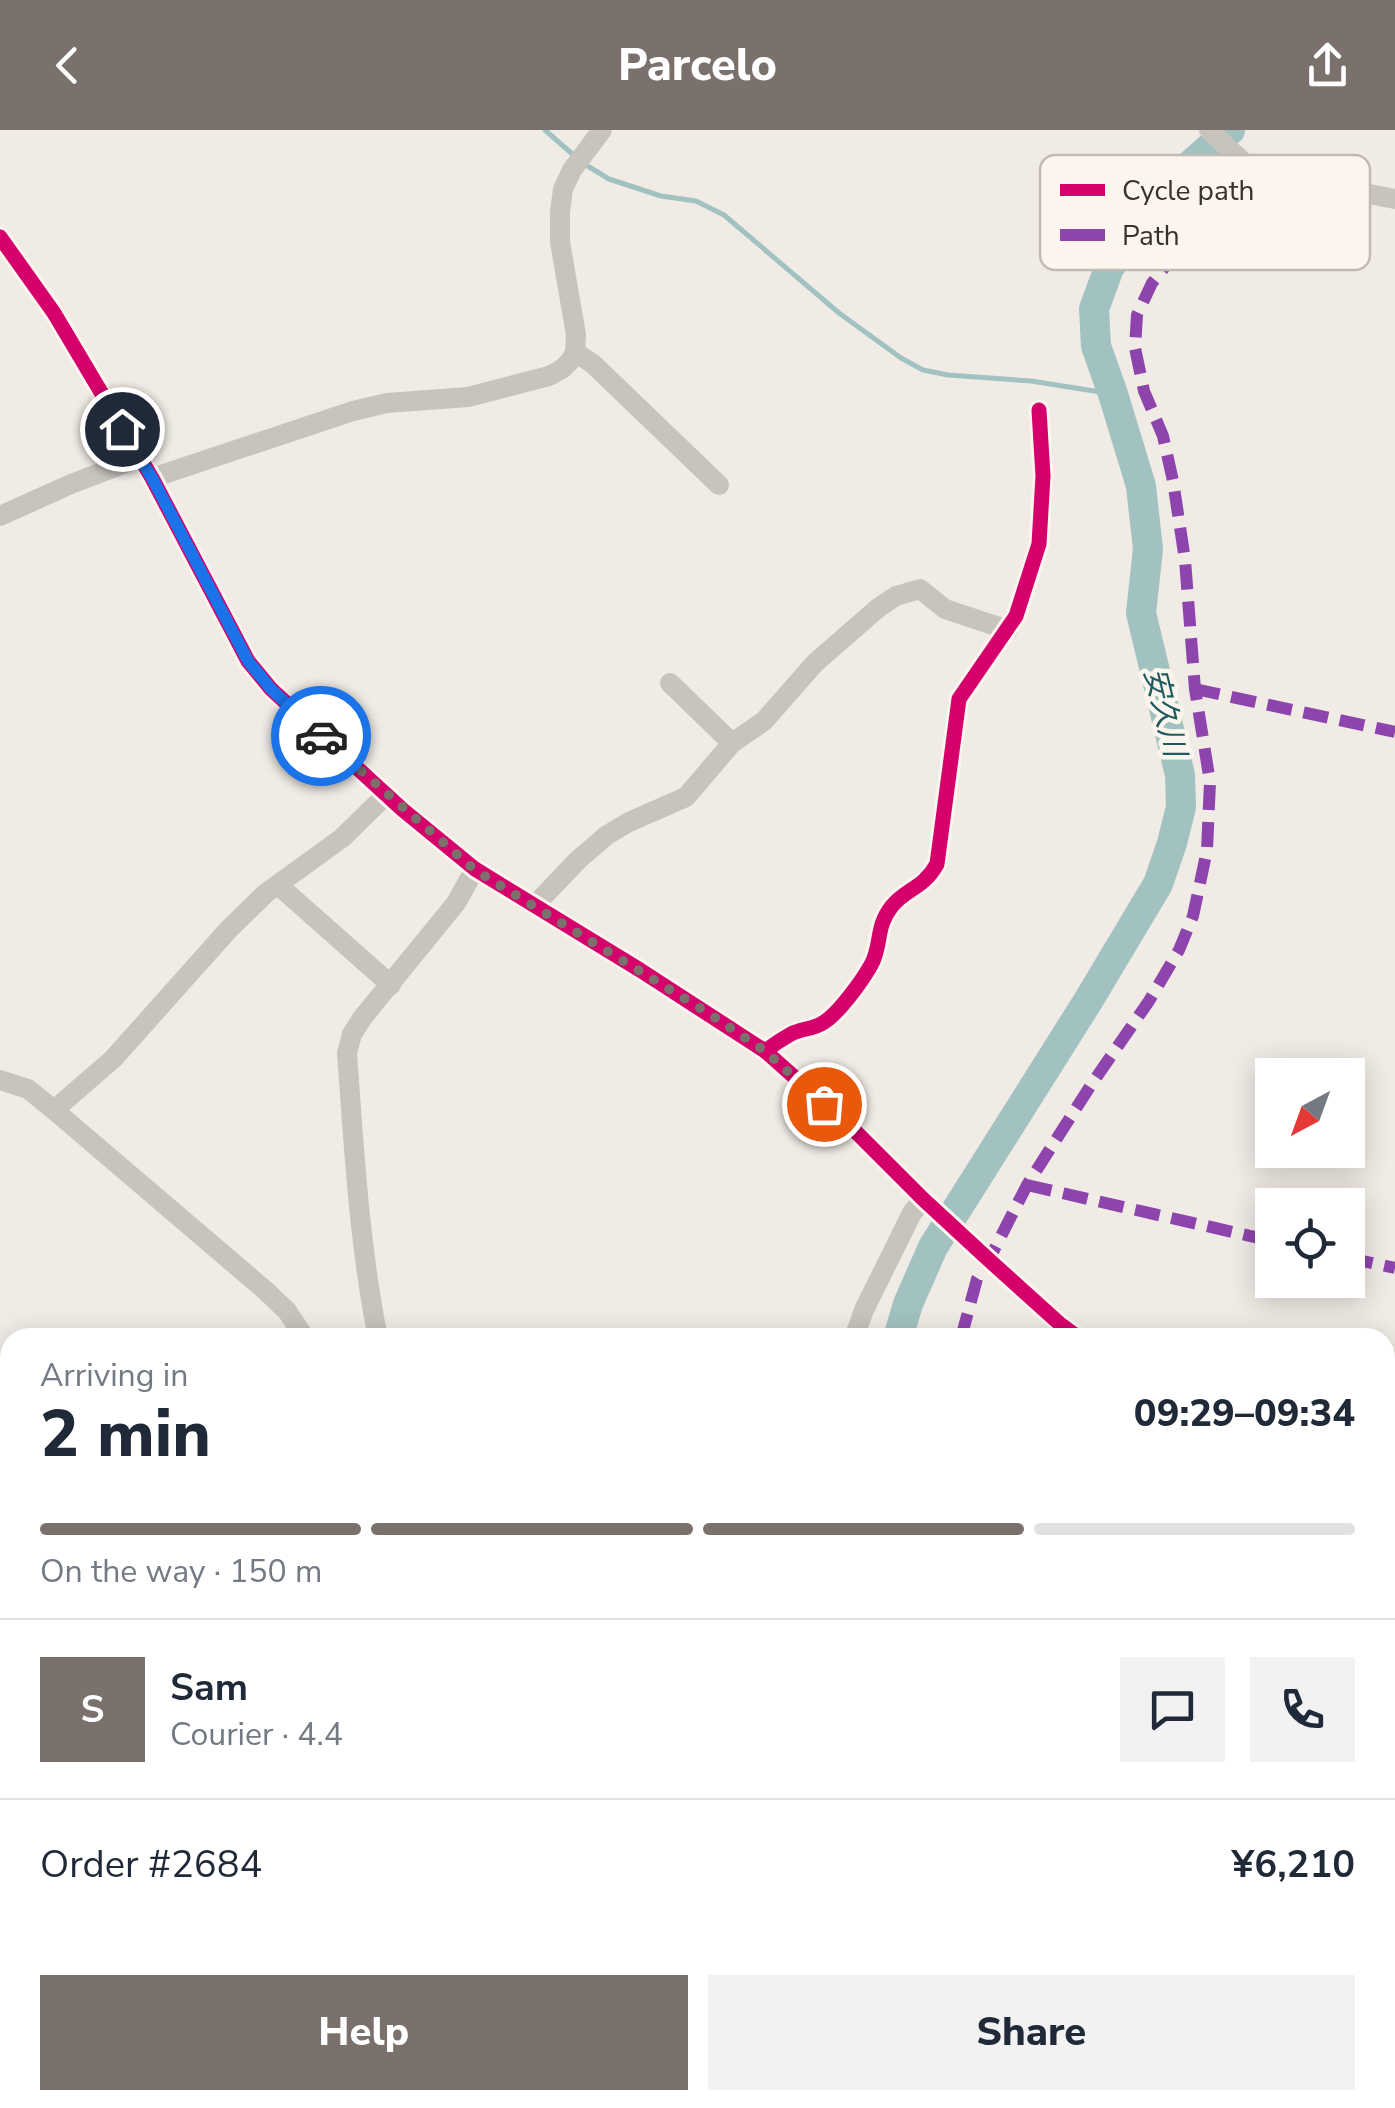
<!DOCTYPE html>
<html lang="en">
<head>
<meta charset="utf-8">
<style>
  :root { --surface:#fff; --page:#f2f2f3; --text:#1f2937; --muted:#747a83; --line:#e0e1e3; --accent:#7a716c }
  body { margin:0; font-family:"Nunito Sans","Noto Sans JP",sans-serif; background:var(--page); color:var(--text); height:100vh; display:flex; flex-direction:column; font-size:38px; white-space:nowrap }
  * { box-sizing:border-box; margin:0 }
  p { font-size:32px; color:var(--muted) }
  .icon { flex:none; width:55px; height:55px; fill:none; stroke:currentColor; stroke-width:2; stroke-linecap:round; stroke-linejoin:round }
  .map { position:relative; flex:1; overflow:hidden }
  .panel { position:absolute; left:0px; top:1198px; width:1395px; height:782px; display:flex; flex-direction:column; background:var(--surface); border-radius:30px 30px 0 0; box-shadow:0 5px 25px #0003 }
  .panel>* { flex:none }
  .needle { width:65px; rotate:221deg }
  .controls { position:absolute; left:1255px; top:928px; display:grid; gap:20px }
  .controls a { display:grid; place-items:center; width:110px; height:110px; border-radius:0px; background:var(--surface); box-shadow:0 5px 25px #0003; font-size:50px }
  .pin { position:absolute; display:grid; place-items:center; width:85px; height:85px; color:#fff; margin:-42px; border:5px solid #fff; border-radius:50%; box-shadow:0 2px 10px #0007 }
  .courier { position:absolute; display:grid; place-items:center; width:100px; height:100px; margin:-50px; border:8px solid #1a73e8; border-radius:50%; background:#fff; color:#222; box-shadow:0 2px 12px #0007 }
  .head em { font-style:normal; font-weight:800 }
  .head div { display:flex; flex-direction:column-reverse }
  .head { display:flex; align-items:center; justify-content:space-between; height:170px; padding:0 40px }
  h1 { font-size:65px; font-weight:800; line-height:75px }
  .bar { display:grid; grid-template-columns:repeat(4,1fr); gap:15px 10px; align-content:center; height:120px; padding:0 40px }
  .bar i { height:12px; border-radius:8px; background:var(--line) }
  .bar .current { background:var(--accent) }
  .bar p { grid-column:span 4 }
  .line { display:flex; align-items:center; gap:25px; padding:0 40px; border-top:2px solid var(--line) }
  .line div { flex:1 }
  .round { display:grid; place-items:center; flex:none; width:105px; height:105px; border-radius:0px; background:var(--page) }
  .cta { display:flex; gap:20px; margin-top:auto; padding:20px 40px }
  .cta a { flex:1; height:115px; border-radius:0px; background:var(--accent); color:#fff; font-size:40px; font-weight:800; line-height:115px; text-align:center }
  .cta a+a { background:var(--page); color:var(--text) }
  header { display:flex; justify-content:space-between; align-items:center; height:130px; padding:0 40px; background:var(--accent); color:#fff; font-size:45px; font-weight:800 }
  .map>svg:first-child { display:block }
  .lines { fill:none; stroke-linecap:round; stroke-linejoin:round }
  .stream { stroke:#a1c2c1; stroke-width:5 }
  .river { stroke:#a1c2c1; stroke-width:30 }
  .minor { stroke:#c9c3be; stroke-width:20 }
  .quiet { stroke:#8e44ad; stroke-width:12; stroke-dasharray:25 12; stroke-linecap:butt }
  .cycleway-casing { stroke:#fbf5ee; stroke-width:21 }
  .cycleway { stroke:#d6006c; stroke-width:15 }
  .done { stroke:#7a716c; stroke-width:10; stroke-dasharray:0 18 }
  .route { stroke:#1a73e8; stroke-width:12 }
  .labels { text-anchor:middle; stroke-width:9; stroke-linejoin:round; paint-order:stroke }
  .water-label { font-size:30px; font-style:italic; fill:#1f5a5e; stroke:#fbf5ee }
  .key { fill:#fbf5ee; stroke:#c1bab4; stroke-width:2.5 }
  .key-label { font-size:28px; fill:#3b302b }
</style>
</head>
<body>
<header><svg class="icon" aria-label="back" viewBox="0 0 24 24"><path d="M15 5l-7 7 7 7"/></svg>Parcelo<svg class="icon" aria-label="share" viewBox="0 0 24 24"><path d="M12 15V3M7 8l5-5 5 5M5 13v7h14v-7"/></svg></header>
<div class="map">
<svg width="1395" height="1978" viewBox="0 0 1395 1978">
  <rect width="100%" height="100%" fill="#f0ebe5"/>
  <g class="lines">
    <g class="stream">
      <polyline points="545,0 577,28"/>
      <polyline points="586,35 609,49 661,66 696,71 724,85 839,183 901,228 923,240 948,245 1031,251 1113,264"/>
    </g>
    <g class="river">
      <polyline points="898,1208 908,1174 933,1117 1088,871 1158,754 1172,713 1181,677 1180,645 1141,483 1148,419 1141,356 1113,264 1096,216 1094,179 1109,138 1139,94 1187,38 1230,0"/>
      <polyline points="749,1978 755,1970"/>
    </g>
    <g class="minor">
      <polyline points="1209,0 1254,42 1395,69"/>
      <polyline points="0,107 54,183 152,348 248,531 271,559 403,680 475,739 640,840 765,921 854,1000 923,1069 989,1130 1060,1194 1079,1208"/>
      <polyline points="575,222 593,234 719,355"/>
      <polyline points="152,348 353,281 387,273 468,267 549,246 562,239 571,230 575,222 576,205 560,112 560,82 563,59 572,40 602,0"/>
      <polyline points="0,386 71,354 139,328"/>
      <polyline points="670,553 732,613"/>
      <polyline points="278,755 391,855"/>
      <polyline points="535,775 578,730 607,705 629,692 686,667 732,613 764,591 815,533 878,478 896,466 920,459 945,479 1008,500"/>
      <path d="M765 921C773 915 782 909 791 904 801 899 812 899 821 894 837 886 862 851 871 835 882 816 875 797 892 776 907 758 923 759 937 734L959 569 1016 486 1039 414 1043 346 1039 280"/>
      <polyline points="0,950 28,959 54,980 266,1161 287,1181 305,1208"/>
      <polyline points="54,980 113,929 229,799 266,763 342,708 386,665"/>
      <path d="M378 1208C359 1114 354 1018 347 923L352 904 363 887 456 773 475 739"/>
      <polyline points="854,1208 864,1180 912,1083 923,1069"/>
      <polyline points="1385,1466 1395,1476"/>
      <polyline points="405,1970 405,1978"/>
      <polyline points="1231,1970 1234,1978"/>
      <polyline points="701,1978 706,1970"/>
    </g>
    <g class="quiet">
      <polyline points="1195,559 1395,602"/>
      <polyline points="1027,1055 1272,1111"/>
      <polyline points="1348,1128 1395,1138"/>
      <polyline points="961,1208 977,1149 989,1130 1027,1055 1091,955 1149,871 1179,820 1193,786 1207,720 1210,652 1195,559 1185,430 1173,351 1163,306 1144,261 1135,218 1137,185 1152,153 1215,75 1254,42"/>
      <polyline points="1385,1672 1395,1675"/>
      <polyline points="0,1697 10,1697"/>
      <polyline points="820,1978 829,1970"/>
    </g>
    <g class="cycleway-casing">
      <g id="cycleway">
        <polyline points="0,107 54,183 152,348 248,531 271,559 403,680 475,739 640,840 765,921 854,1000 923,1069 989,1130 1060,1194 1079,1208"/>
        <path d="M765 921C773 915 782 909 791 904 801 899 812 899 821 894 837 886 862 851 871 835 882 816 875 797 892 776 907 758 923 759 937 734L959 569 1016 486 1039 414 1043 346 1039 280"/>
      </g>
    </g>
    <use href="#cycleway" class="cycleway"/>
  </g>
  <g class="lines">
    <polyline class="done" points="321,606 475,740 708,883 765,921 824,974"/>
    <polyline class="route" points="122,299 152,348 248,531 271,559 321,606"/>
  </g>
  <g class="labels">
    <g class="water-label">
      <text transform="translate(1165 582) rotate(76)" y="10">安久川</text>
    </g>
  </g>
  <rect x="1040" y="25" width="330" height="115" rx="15" class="key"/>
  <rect x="1060" y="54" width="45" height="12" fill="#d6006c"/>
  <rect x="1060" y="99" width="45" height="12" fill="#8e44ad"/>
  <g class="key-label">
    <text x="1122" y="70">Cycle path</text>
    <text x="1122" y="115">Path</text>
  </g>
</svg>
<div class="controls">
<a><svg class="needle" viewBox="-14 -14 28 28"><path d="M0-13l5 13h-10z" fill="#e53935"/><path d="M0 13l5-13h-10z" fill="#747a83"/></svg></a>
<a><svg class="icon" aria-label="locate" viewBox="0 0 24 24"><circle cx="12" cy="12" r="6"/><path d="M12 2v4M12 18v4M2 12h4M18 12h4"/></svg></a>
</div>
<div class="pin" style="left:824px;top:974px;background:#ea580c"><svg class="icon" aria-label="bag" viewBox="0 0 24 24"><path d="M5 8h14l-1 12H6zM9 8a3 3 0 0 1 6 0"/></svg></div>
<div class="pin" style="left:122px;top:299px;background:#1f2937"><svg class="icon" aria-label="home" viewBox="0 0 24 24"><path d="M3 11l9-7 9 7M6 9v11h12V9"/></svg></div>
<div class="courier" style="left:321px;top:606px"><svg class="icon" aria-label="car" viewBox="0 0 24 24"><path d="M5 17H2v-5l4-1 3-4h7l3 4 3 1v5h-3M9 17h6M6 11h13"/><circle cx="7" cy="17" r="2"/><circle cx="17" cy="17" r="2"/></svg></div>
<section class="panel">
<div class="head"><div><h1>2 min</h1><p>Arriving in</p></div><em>09:29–09:34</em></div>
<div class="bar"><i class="current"></i><i class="current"></i><i class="current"></i><i></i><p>On the way · 150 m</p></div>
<div class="line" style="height:180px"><b class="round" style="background:var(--accent);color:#fff">S</b><div><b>Sam</b><p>Courier · 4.4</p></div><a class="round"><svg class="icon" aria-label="chat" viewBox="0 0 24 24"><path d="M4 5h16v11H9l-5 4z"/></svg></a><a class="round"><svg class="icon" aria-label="phone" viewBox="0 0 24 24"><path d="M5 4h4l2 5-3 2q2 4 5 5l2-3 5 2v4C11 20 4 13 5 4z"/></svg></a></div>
<div class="line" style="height:130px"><div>Order #2684</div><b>¥6,210</b></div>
<div class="cta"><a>Help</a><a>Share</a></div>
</section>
</div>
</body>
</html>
